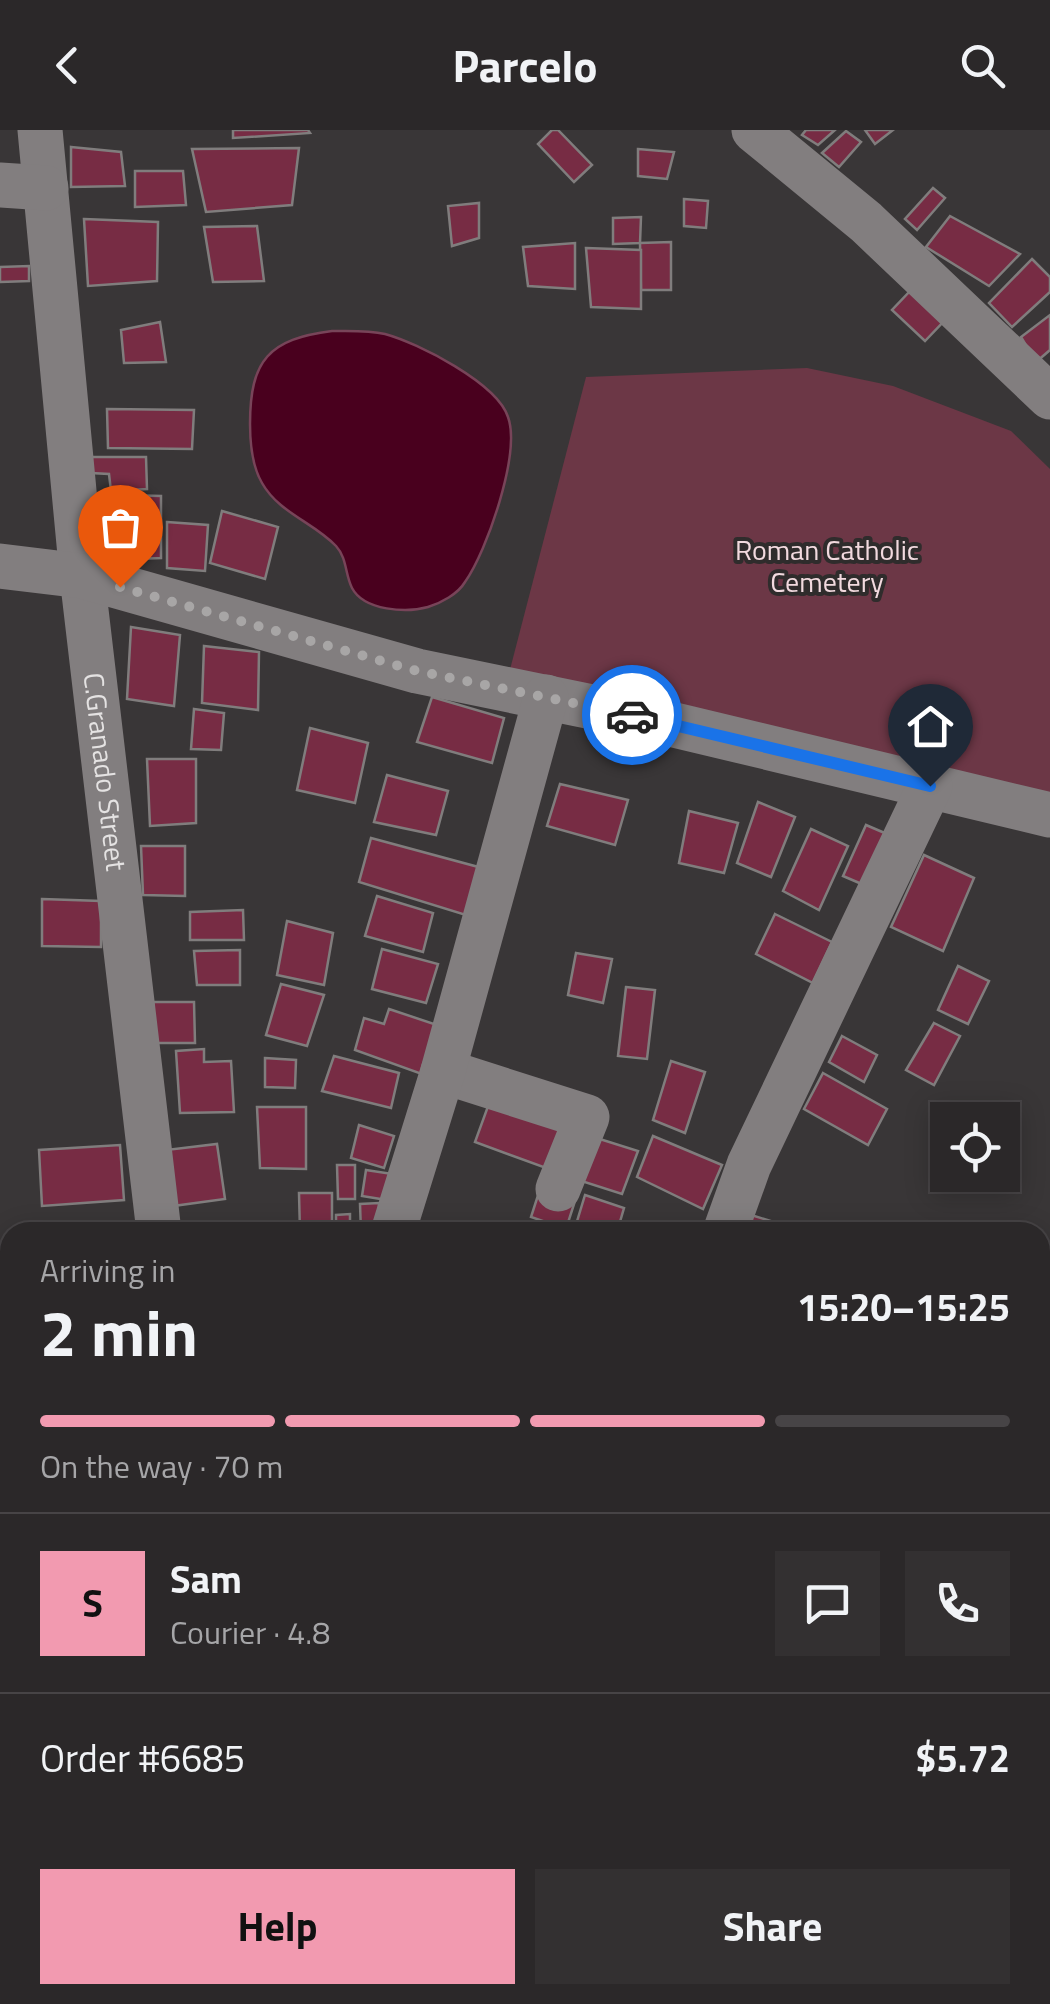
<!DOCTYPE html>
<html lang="en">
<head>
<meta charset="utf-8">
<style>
  :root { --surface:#2b2829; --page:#333031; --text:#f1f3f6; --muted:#a6a6a8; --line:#474446; --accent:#f29ab0 }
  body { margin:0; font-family:"Titillium Web",sans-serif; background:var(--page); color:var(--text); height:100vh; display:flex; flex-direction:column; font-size:38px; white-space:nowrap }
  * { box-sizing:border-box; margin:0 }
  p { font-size:32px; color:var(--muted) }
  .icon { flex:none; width:55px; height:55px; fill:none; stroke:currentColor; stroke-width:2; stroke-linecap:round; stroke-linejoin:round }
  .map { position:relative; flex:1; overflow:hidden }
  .drawer { position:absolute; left:0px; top:1092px; width:1050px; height:782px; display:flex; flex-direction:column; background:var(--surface); border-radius:30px 30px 0 0; box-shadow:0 5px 25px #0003,0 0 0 2px var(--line) }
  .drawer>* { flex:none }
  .controls { position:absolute; left:930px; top:972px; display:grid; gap:20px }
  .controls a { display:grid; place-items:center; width:90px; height:90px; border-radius:0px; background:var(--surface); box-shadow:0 5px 25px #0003,0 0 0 2px var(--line); font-size:50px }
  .pin { position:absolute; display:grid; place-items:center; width:85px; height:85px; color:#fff; margin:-102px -42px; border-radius:50% 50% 50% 0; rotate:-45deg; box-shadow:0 0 10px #0007 }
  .pin .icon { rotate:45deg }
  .courier { position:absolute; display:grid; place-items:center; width:100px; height:100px; margin:-50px; border:8px solid #1a73e8; border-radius:50%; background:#fff; color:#222; box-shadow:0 2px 12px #0007 }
  .overview em { font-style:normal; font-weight:700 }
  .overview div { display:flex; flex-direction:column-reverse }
  .overview { display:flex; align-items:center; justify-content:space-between; height:170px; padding:0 40px }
  h1 { font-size:65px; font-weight:700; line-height:75px }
  .bar { display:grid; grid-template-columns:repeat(4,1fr); gap:15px 10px; align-content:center; height:120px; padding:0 40px }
  .bar i { height:12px; border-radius:8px; background:var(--line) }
  .bar .current { background:var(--accent) }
  .bar p { grid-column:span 4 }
  .line { display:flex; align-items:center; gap:25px; padding:0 40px; border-top:2px solid var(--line) }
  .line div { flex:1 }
  .round { display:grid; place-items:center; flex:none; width:105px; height:105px; border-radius:0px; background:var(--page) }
  .action { display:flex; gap:20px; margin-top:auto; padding:20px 40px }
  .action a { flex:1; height:115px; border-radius:0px; background:var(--accent); color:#111; font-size:40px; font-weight:700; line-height:115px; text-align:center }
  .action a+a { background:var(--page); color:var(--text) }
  header { display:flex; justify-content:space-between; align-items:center; height:130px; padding:0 40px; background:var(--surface); font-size:45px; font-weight:700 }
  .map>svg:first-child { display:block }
  .green { fill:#6c3746 }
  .water { fill:#49001e; stroke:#784459; stroke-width:2.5 }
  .building { fill:#772c44; stroke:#807d7d; stroke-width:2.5 }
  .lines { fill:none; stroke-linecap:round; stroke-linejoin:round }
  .minor { stroke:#827e7f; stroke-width:45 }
  .done { stroke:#a8a6a6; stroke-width:10; stroke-dasharray:0 18 }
  .route { stroke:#1a73e8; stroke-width:12 }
  .labels { text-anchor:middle; stroke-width:8; stroke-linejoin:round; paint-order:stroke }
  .park-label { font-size:28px; fill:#f2dadf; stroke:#2f2c2c }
  .street-label { font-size:28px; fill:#e4e2e2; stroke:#2f2c2c }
</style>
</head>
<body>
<header><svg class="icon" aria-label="back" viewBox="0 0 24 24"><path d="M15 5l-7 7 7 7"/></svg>Parcelo<svg class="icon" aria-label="search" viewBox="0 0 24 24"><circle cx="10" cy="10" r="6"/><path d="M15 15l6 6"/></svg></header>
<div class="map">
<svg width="1050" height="1874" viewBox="0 0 1050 1874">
  <rect width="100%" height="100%" fill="#393637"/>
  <polygon class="green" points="807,238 893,256 1011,301 1050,339 1050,680 506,555 586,247"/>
  <path class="water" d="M332 201C349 201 368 200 385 204 418 213 497 253 508 287 521 323 487 421 465 452 458 464 441 473 428 477 407 483 364 481 352 458 345 444 347 428 336 416 313 392 279 383 262 353 252 336 250 313 250 294 250 230 269 209 332 201Z"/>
  <g class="building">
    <polygon points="233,0 308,0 310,3 233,8"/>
    <polygon points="552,0 558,0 592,35 574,52 538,14"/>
    <polygon points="806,0 835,0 818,15 802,5"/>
    <polygon points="865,0 893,0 875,14"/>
    <polygon points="846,1 861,12 839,37 822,23"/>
    <polygon points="71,17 121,22 125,56 71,57"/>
    <polygon points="299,18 292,75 206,82 192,19"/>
    <polygon points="638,19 674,22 667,49 638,46"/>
    <polygon points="135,41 183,41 186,75 135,77"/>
    <polygon points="933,58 945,68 917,100 905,89"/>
    <polygon points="684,69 708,71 706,98 684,96"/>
    <polygon points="479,73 479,108 452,116 448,76"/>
    <polygon points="950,86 1020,124 989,156 926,117"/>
    <polygon points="641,87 640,113 613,114 613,88"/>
    <polygon points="84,89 158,92 157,151 88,156"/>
    <polygon points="257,96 264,151 213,152 204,97"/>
    <polygon points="671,112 671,160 641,160 640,113"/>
    <polygon points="575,113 575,159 528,156 523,117"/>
    <polygon points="586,118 641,120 641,179 591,177"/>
    <polygon points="1032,129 1050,147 1050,162 1012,197 989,173"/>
    <polygon points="29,136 29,151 0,152 0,137"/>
    <polygon points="912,159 945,190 925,211 892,180"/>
    <polygon points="1050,185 1050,220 1036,232 1021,207"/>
    <polygon points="160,192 166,232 124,233 121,200"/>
    <polygon points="107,279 194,280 192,319 108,318"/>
    <polygon points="91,327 146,327 147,359 111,361 109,344 91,343"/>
    <polygon points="122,365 161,366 161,428 106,430 104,400 114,399 114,380 122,379"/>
    <polygon points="222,381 278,397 265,449 210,433"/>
    <polygon points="167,392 208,395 205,441 167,438"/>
    <polygon points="131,497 180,505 174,576 127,569"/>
    <polygon points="204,516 259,522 258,580 202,573"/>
    <polygon points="432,567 504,588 492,633 417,612"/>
    <polygon points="194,579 224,583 221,620 191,619"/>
    <polygon points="310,598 368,613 355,673 297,660"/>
    <polygon points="147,629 196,629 196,693 150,696"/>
    <polygon points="387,645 448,661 436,705 374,692"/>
    <polygon points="560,654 628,670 615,715 547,696"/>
    <polygon points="758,672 795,687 771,747 737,733"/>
    <polygon points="689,681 738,693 724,743 679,733"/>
    <polygon points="866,695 901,710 878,761 843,746"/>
    <polygon points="811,699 848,716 819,780 783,761"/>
    <polygon points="371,708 482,738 469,786 359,752"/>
    <polygon points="141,716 185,716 185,766 143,765"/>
    <polygon points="924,725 974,748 943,821 891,797"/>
    <polygon points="377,766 433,783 423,822 365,806"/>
    <polygon points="42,769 101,771 101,817 42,816"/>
    <polygon points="243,780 244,810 190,810 190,782"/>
    <polygon points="775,784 832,812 813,853 756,824"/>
    <polygon points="287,791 333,803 324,855 277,845"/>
    <polygon points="382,819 438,834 426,873 372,859"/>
    <polygon points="240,820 240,855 197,855 194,821"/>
    <polygon points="576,823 612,829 603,873 568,865"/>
    <polygon points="958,836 989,851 968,894 938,880"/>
    <polygon points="281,854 324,865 307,916 266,905"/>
    <polygon points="626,857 655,860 647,929 618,926"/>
    <polygon points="153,872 194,872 195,913 156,913"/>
    <polygon points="389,879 446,898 430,947 355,920 364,888 384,894"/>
    <polygon points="934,893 960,906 934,955 906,940"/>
    <polygon points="842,906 877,925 864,952 829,932"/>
    <polygon points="204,919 204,932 231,931 234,982 180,983 176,921"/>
    <polygon points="334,926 399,943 391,978 322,961"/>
    <polygon points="265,928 296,930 295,958 265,957"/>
    <polygon points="671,931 705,942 685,1003 653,990"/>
    <polygon points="823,943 887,979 868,1015 804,979"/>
    <polygon points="491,968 575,1000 557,1042 475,1012"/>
    <polygon points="257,977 306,977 306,1039 260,1038"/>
    <polygon points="359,995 394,1006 384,1038 351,1028"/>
    <polygon points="587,1005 638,1021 622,1064 572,1048"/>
    <polygon points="653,1006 722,1035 703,1079 637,1047"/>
    <polygon points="217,1014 225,1069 173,1076 166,1020"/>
    <polygon points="120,1015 124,1070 42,1076 39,1020"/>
    <polygon points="337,1035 355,1035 355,1069 338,1069"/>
    <polygon points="366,1040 399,1045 393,1071 362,1066"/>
    <polygon points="540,1059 575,1071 566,1099 531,1087"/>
    <polygon points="299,1063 332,1063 332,1102 300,1102"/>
    <polygon points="585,1065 624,1078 617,1102 589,1102 575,1098"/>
    <polygon points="379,1073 379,1102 361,1102 360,1074"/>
    <polygon points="350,1084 350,1102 336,1102 336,1085"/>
    <polygon points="748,1084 806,1102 743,1102"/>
    <polygon points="1050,1212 1050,1252 1040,1234 1040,1217"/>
    <polygon points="3,1279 10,1300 10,1346 0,1349 0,1280"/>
    <polygon points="1040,1777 1050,1778 1050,1806 1040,1804"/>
    <polygon points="5,1781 10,1793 10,1810 0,1812 0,1782"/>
    <polygon points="10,1810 10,1861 0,1861 0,1814"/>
    <rect x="165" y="1865" width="51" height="9"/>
    <polygon points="222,1865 249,1865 250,1874 223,1874"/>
    <polygon points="372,1865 406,1865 407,1874 356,1874 356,1871 371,1871"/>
    <polygon points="413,1865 466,1865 467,1874 414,1874"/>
    <rect x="574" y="1865" width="27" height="9"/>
    <polygon points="702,1865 730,1865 747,1874 699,1874"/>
  </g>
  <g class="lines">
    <g class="minor">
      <path id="s1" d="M40 0 82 446 159 1102"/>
      <polyline points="754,0 866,92 1050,267"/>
      <polyline points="0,55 46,58"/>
      <polyline points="0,436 82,446 417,541 641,587 1050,685"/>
      <polyline points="443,941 587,987 558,1059"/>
      <polyline points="393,1102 443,941 546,567"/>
      <polyline points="725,1102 749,1035 930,656"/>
      <polyline points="1040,1308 1050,1302"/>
      <polyline points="1040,1634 1050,1636"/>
      <polyline points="0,1761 10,1756"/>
      <polyline points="328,1865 330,1874"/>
      <polyline points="501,1865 503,1874"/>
      <polyline points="808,1865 824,1874"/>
      <polyline points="977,1865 978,1874"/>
      <polyline points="649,1874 654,1865"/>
    </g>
  </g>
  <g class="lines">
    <polyline class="done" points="120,457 417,541 632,585"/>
    <polyline class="route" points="632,585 930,656"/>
  </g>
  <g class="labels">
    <g class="park-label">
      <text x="827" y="430">Roman Catholic<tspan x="827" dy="32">Cemetery</tspan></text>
    </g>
    <g class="street-label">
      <text dy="10" stroke="none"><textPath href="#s1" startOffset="645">C.Granado Street</textPath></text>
    </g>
  </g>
</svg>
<div class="controls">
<a><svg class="icon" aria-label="locate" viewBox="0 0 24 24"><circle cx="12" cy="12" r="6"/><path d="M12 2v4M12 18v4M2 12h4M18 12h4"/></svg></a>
</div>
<div class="pin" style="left:120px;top:457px;background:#ea580c"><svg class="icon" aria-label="bag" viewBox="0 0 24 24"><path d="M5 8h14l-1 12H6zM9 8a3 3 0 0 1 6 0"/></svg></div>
<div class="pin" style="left:930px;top:656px;background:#1f2937"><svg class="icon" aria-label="home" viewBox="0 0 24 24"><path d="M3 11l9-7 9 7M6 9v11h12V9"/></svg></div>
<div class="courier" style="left:632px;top:585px"><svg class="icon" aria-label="car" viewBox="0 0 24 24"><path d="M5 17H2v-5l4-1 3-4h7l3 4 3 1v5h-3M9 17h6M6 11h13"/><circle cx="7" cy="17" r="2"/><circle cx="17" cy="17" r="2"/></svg></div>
<section class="drawer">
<div class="overview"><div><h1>2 min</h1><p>Arriving in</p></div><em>15:20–15:25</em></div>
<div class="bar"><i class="current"></i><i class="current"></i><i class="current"></i><i></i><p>On the way · 70 m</p></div>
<div class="line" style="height:180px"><b class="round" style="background:var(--accent);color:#111">S</b><div><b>Sam</b><p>Courier · 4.8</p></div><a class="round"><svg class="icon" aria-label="chat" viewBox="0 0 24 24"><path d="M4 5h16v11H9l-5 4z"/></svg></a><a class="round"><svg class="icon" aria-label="phone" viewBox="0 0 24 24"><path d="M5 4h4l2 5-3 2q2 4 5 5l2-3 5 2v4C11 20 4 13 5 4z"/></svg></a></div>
<div class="line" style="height:130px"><div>Order #6685</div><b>$5.72</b></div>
<div class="action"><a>Help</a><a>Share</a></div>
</section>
</div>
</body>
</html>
